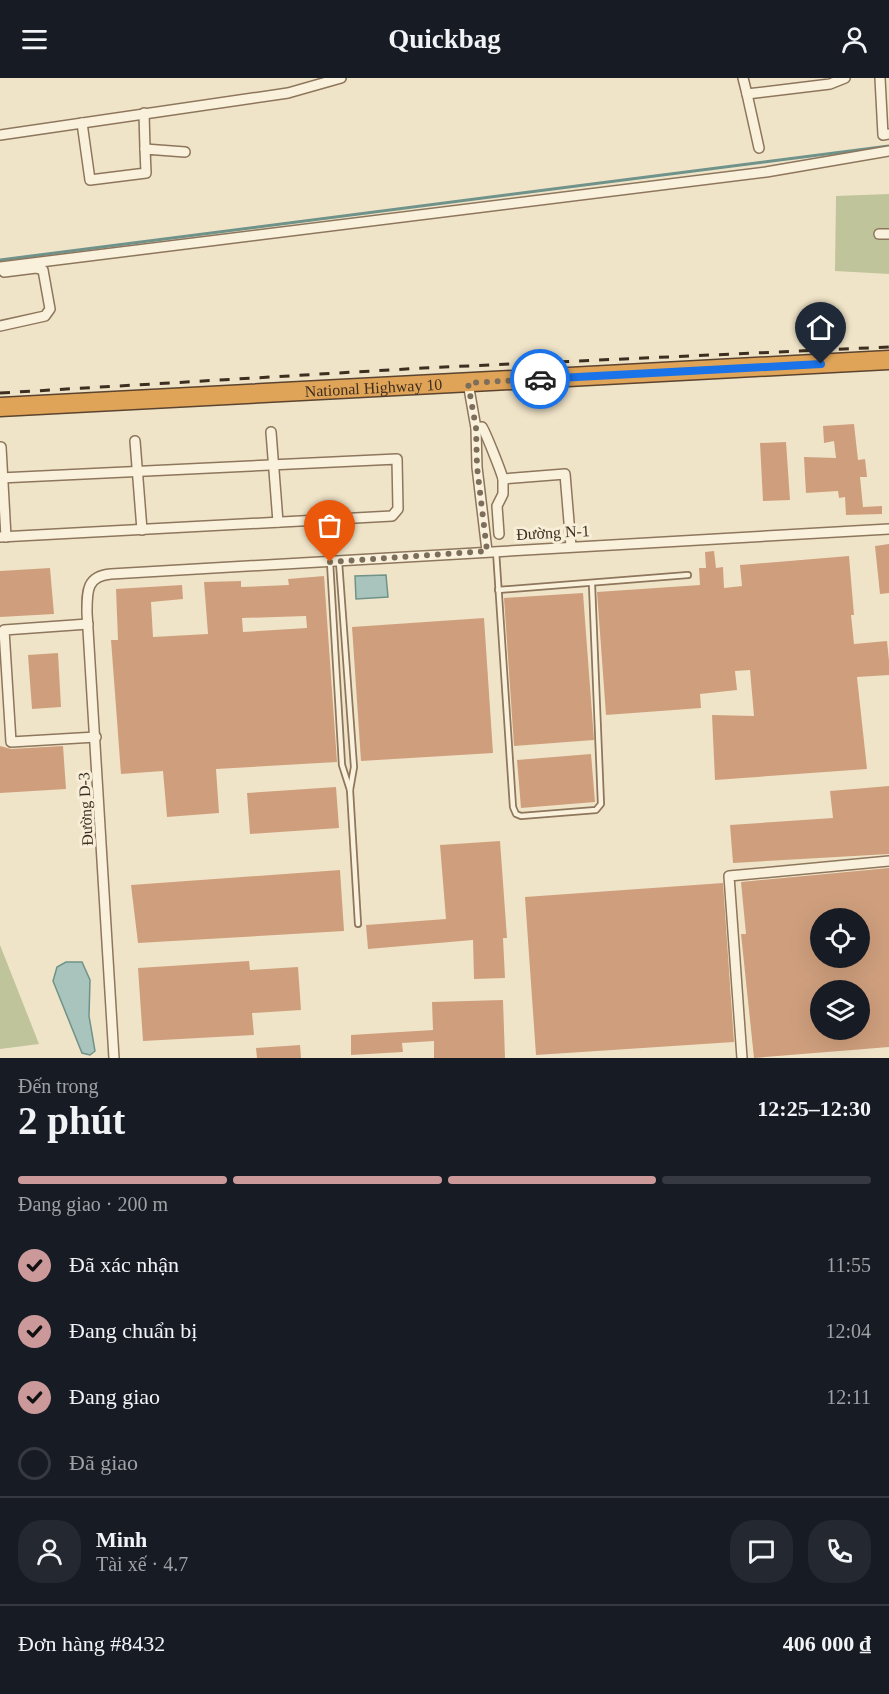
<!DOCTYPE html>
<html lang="vi">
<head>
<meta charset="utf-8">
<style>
  :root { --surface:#171b24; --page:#242831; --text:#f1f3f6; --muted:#9ea1a6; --line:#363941; --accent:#cc999b }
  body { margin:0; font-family:"Times New Roman",serif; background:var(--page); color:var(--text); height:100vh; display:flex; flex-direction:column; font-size:22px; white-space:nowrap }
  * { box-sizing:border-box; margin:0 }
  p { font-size:20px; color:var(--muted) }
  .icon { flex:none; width:33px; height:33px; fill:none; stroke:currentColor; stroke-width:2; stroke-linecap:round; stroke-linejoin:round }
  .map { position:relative; height:980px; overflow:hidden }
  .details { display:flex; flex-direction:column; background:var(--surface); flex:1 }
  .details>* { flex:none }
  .tools { position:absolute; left:810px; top:830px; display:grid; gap:12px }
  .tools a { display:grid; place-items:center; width:60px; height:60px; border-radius:50%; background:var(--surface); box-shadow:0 6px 24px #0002; font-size:30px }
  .pin { position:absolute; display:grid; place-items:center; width:51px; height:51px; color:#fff; margin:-62px -26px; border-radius:50% 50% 50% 0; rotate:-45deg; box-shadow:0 0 6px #0007 }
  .pin .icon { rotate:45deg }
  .courier { position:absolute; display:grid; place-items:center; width:60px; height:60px; margin:-30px; border:4px solid #1a73e8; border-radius:50%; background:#fff; color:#222; box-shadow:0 2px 8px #0007 }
  .summary em { font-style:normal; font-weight:700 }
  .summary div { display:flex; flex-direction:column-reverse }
  .summary { display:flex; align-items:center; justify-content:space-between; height:102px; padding:0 18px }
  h1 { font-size:39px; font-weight:700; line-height:45px }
  .bar { display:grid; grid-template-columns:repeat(4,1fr); gap:9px 6px; align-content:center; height:72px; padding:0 18px }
  .bar i { height:8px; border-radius:4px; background:var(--line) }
  .bar .current { background:var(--accent) }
  .bar p { grid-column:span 4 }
  .line { display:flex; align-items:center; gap:15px; padding:0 18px; border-top:2px solid var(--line) }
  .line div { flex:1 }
  .round { display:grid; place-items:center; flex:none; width:63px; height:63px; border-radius:24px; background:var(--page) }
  ol { padding:0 18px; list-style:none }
  li { display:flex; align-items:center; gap:18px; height:66px }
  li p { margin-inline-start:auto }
  li .icon { padding:6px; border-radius:50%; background:var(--accent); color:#111; stroke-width:4 }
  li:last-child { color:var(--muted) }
  li i { width:33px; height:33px; border:3px solid var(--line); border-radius:50% }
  header { display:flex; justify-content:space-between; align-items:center; height:78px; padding:0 18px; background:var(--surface); font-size:27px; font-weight:700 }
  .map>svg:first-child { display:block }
  .cemetery { fill:#bfc49a }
  .water { fill:#a9c4bc; stroke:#6f938a; stroke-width:1.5 }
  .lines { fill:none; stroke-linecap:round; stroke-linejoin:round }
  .stream { stroke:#6f938a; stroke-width:3 }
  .building { fill:#cf9f7d; fill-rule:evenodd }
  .lane-casing { stroke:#8d765c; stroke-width:8 }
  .street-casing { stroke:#8d765c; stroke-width:12 }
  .highway-casing { stroke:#5b4430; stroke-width:21 }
  .lane { stroke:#faf1dc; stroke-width:4.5 }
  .street { stroke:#faf1dc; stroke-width:9 }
  .highway { stroke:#e0a458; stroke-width:18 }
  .rail { stroke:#3d2e20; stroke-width:3; stroke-dasharray:10 10; stroke-linecap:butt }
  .done { stroke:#7c6e5b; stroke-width:6; stroke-dasharray:0 10.8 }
  .route { stroke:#1a73e8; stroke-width:8 }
  .labels { text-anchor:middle; stroke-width:6; stroke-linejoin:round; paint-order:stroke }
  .street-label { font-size:16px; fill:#3d2e20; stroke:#f7eed8 }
</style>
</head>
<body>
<header><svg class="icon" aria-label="menu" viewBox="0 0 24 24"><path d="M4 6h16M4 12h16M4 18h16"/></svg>Quickbag<svg class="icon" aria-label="person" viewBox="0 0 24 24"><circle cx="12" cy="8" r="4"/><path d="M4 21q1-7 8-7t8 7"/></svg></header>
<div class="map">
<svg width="889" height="980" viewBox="0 0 889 980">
  <rect width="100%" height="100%" fill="#f0e4c8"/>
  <g class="cemetery">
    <polygon points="889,116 889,196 835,193 836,118"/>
    <polygon points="0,867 39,966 0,971"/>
  </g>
  <g class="water">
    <polygon points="386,497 388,519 356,521 355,498"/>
    <polygon points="66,884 82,884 90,902 89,938 95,973 90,977 82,975 53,903 57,889"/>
  </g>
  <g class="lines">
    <polyline class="stream" points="0,182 889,68"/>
  </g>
  <g class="building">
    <polygon points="854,346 858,382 865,381 867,399 860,399 863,429 882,428 882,436 846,437 845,419 839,420 838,413 806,415 804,379 836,380 834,363 824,365 823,348"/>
    <polygon points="786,364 790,422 763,423 760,365"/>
    <polygon points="889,466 889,515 880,516 875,468"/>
    <polygon points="714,473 716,490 723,489 724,510 742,508 740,487 849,478 854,537 851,537 854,566 887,563 889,583 889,597 857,599 867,691 715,702 712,637 754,638 750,592 735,593 737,612 700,616 701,630 606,637 597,514 700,507 699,490 706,490 705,474"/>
    <polygon points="50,490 54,536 0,539 0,493"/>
    <path d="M324 498 337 684 216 691 219 735 167 739 163 693 121 696 111 562H118L116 511 182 507 183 521 151 524 153 559 208 556 204 504 241 503V509L289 507 288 501ZM306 538 307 550 243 554 242 540Z"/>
    <polygon points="583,515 594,662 514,668 504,520"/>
    <polygon points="484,540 493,675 361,683 352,549"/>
    <polygon points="58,575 61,629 32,631 28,577"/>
    <polygon points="0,668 11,671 63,668 66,711 0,715"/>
    <polygon points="591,676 595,724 521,730 517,682"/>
    <polygon points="889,708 889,776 733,785 730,747 833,740 830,713"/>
    <polygon points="336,709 339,750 250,756 247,715"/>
    <polygon points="500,763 507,860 503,860 505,900 474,901 473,862 368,871 366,847 446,841 440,767"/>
    <path d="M889 790V969L754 980 741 856H746L741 804ZM820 840H860V879H820ZM820 912H860V951H820Z"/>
    <polygon points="340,792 344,853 138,865 131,807"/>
    <polygon points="723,805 734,964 536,977 525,819"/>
    <polygon points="249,883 250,892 298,889 301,932 252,935 254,957 143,963 138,890"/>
    <polygon points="503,922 505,980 434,980 434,963 402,965 403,974 351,977 351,957 433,952 432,924"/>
    <polygon points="300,967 301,980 257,980 256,970"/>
  </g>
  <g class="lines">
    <g class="lane-casing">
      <g id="lane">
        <polyline points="496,473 513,729 516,736 521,738 596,732 601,726 592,507"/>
        <polyline points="330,484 342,687 350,712"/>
        <polyline points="339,484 354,689 350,712 358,846"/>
        <polyline points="498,512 688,497"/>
      </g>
    </g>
    <g class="street-casing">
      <g id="street">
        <polyline points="743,0 747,16 830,6 845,0"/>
        <polyline points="880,0 883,57 889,56"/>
        <polyline points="747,16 759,70"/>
        <polyline points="144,35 145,71"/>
        <polyline points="82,45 90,102 146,95 145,71 185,74"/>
        <polyline points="0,57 288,15 341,0"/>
        <polyline points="879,156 889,156"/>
        <polyline points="0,189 766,94 889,73"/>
        <polyline points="0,248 45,238 50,231 43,192 36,190 4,194"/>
        <polyline points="468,305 476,350 477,389 487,473"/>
        <path d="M476 350 482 349C485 353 501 393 503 401"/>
        <polyline points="271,354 278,444"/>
        <polyline points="135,363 142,452"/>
        <polyline points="1,369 6,459"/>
        <polyline points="0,400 397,381 398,431 392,438 0,459"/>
        <polyline points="499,456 497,428 503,416 503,401 565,396 571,468"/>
        <polyline points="88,546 4,552 11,664 96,659"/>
        <path d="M114 980 87 535C87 514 86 498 111 496L889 451"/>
        <polyline points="742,980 729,798 889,783"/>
      </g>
    </g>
    <g class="highway-casing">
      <g id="highway">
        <path id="s1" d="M0 329 889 282"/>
      </g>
    </g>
    <use href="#lane" class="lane"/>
    <use href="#street" class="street"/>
    <use href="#highway" class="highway"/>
    <polyline class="rail" points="0,315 423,290 889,269"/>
  </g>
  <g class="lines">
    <polyline class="done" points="330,484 487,473 477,389 476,350 468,305 540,301"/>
    <polyline class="route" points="540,301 821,286"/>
  </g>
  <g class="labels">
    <g class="street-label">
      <text dy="6" stroke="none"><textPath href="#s1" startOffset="374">National Highway 10</textPath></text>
      <text transform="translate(553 454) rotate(-3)" y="6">Đường N-1</text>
      <text transform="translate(85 731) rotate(-93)" y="6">Đường D-3</text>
    </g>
  </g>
</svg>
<div class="tools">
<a><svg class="icon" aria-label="locate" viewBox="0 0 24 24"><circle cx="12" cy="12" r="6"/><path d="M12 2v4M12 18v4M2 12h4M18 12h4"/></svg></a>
<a><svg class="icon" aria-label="layers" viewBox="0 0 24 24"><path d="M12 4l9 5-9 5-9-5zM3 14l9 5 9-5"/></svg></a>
</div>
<div class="pin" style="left:330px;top:484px;background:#ea580c"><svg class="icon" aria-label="bag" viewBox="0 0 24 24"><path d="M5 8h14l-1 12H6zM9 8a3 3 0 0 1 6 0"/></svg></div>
<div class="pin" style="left:821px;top:286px;background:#1f2937"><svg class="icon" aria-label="home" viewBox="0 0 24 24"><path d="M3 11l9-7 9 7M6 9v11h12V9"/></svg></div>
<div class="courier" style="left:540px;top:301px"><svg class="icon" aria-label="car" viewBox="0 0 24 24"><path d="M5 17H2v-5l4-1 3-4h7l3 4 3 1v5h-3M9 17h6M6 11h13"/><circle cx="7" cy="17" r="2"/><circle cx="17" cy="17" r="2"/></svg></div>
</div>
<section class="details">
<div class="summary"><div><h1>2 phút</h1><p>Đến trong</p></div><em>12:25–12:30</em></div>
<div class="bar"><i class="current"></i><i class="current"></i><i class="current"></i><i></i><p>Đang giao · 200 m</p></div>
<ol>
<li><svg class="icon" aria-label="check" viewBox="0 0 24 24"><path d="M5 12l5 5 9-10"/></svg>Đã xác nhận<p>11:55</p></li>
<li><svg class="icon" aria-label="check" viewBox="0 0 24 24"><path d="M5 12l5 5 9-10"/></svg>Đang chuẩn bị<p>12:04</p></li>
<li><svg class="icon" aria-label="check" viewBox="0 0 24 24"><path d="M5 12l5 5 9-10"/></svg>Đang giao<p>12:11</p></li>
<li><i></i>Đã giao</li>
</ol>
<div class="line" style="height:108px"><a class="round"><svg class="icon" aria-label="person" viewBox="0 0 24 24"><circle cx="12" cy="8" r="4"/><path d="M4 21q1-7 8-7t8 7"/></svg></a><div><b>Minh</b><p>Tài xế · 4.7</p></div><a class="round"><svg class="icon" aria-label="chat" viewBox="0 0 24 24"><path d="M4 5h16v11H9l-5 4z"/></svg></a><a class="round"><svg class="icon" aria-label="phone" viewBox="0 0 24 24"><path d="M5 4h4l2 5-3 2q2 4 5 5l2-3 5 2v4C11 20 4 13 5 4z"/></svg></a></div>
<div class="line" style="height:78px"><div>Đơn hàng #8432</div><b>406 000 ₫</b></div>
</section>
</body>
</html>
